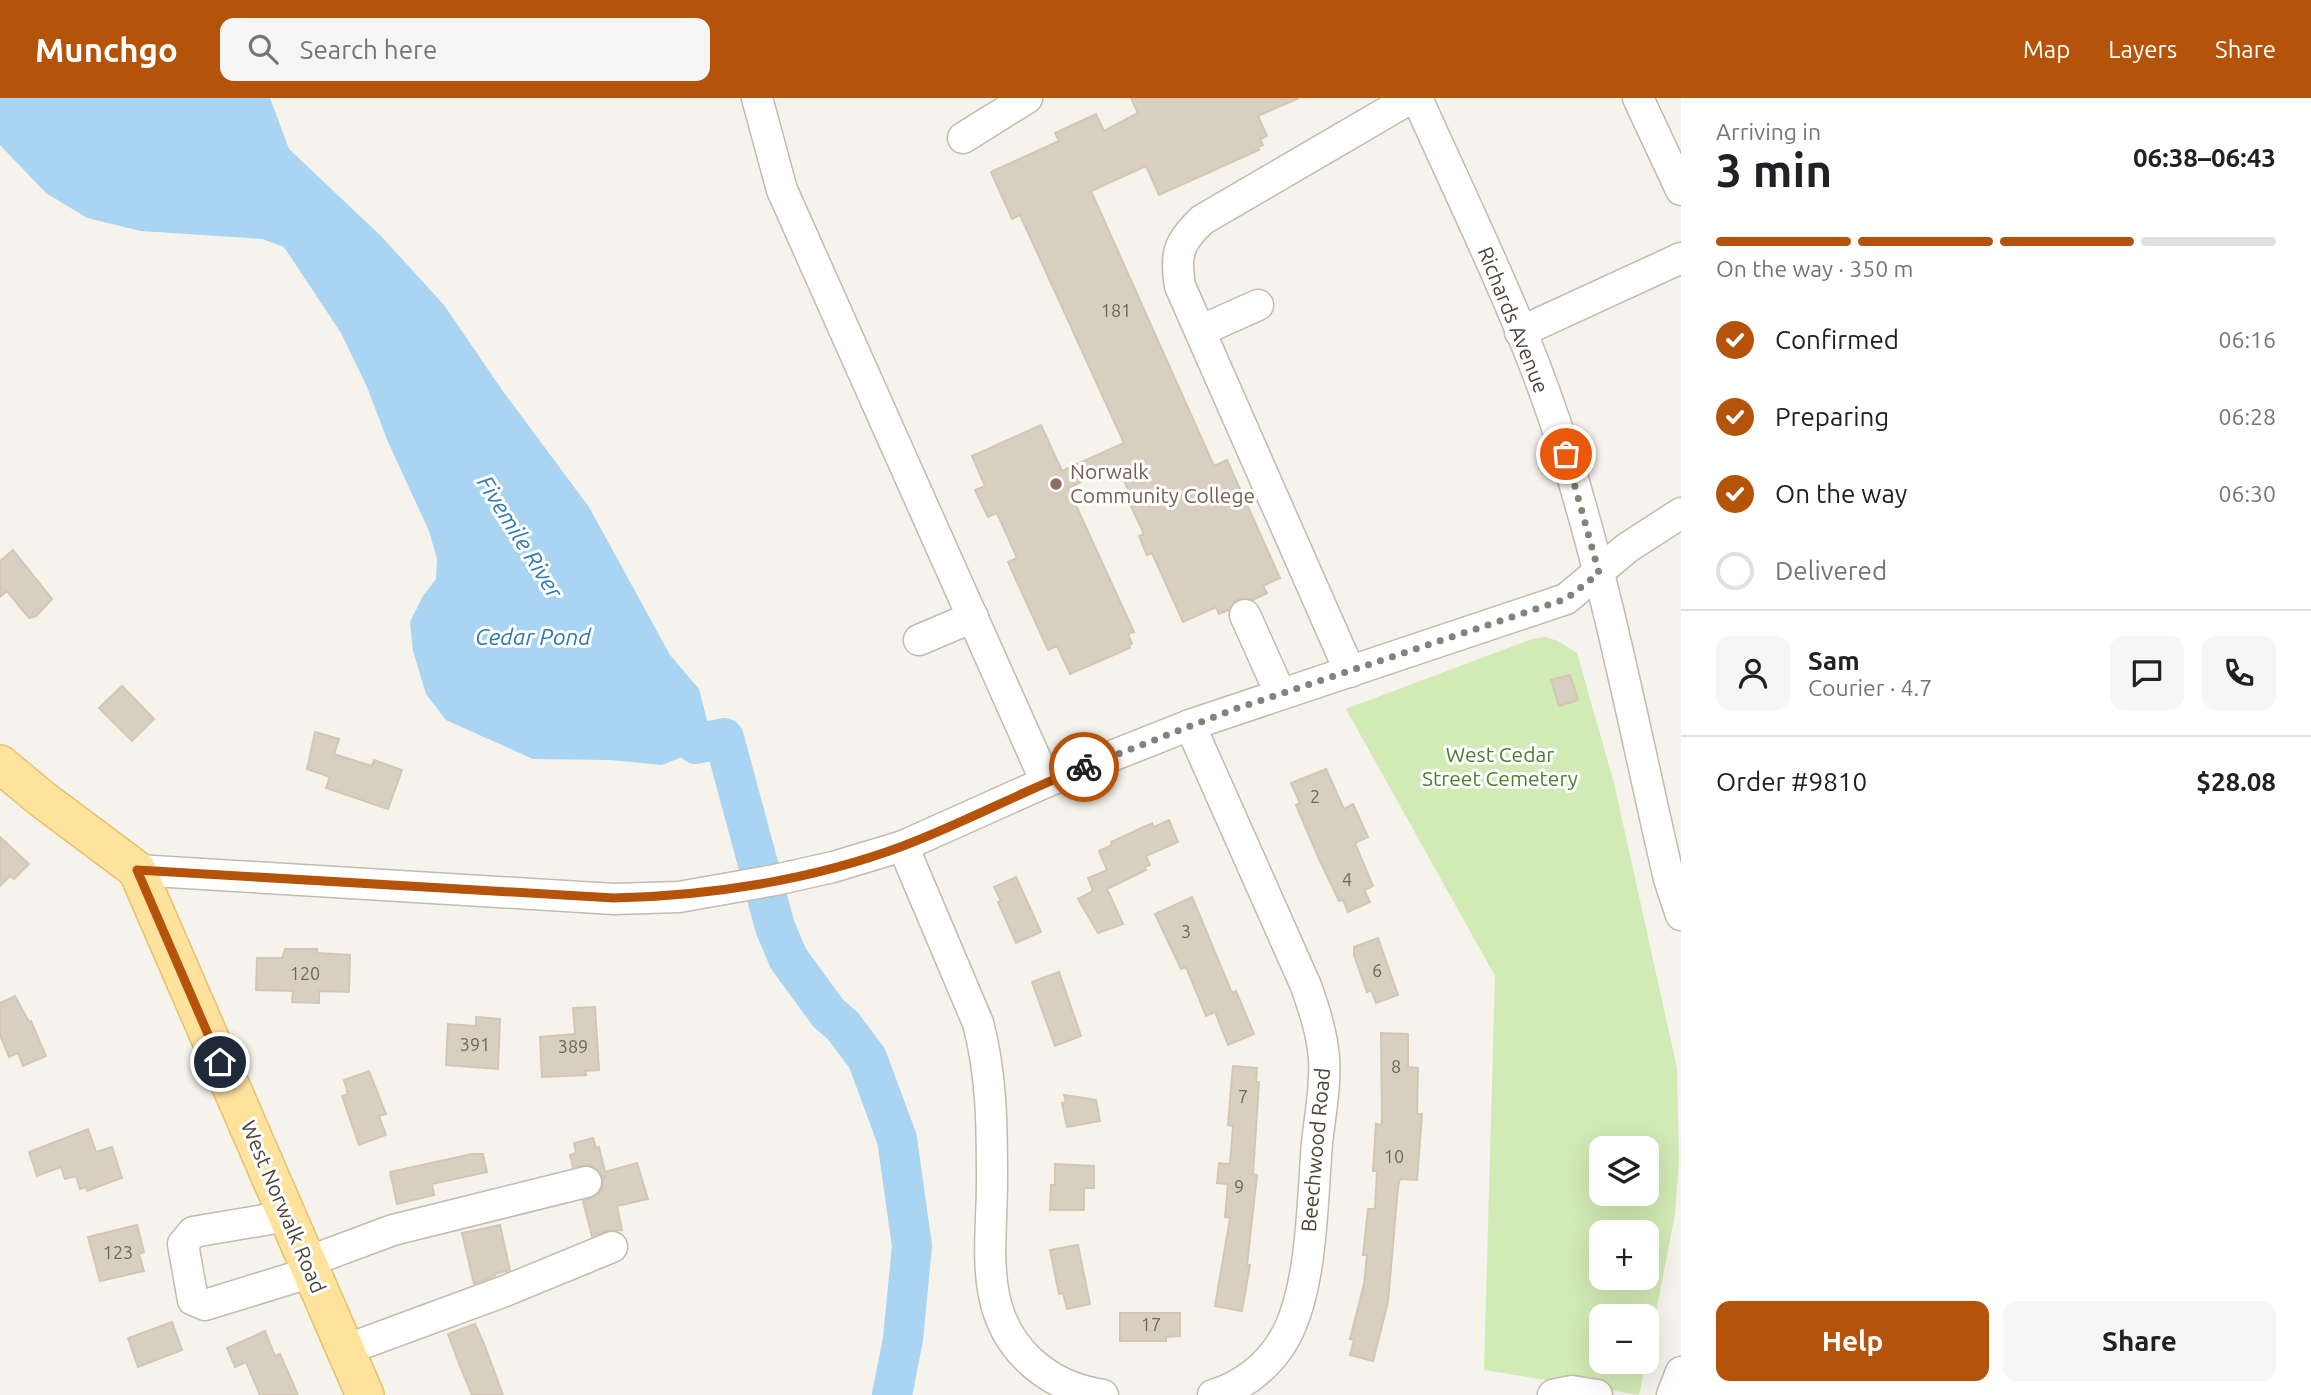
<!DOCTYPE html>
<html lang="en">
<head>
<meta charset="utf-8">
<style>
  :root { --surface:#fff; --page:#f6f6f6; --text:#202124; --muted:#757577; --line:#e0e0e0; --accent:#b45309 }
  body { margin:0; font-family:Ubuntu,sans-serif; background:var(--page); color:var(--text); height:100vh; display:flex; flex-direction:column; font-size:26px; white-space:nowrap }
  * { box-sizing:border-box; margin:0 }
  p { font-size:23px; color:var(--muted) }
  .icon { flex:none; width:38px; height:38px; fill:none; stroke:currentColor; stroke-width:2; stroke-linecap:round; stroke-linejoin:round }
  .map { position:relative; flex:1; overflow:hidden }
  .sheet { display:flex; flex-direction:column; background:var(--surface); width:630px }
  .sheet>* { flex:none }
  .tools { position:absolute; left:1589px; top:1038px; display:grid; gap:14px }
  .tools a { display:grid; place-items:center; width:70px; height:70px; border-radius:14px; background:var(--surface); box-shadow:0 7px 28px #0002; font-size:35px }
  .pin { position:absolute; display:grid; place-items:center; width:60px; height:60px; color:#fff; margin:-30px; border:4px solid #fff; border-radius:50%; box-shadow:0 2px 7px #0007 }
  .courier { position:absolute; display:grid; place-items:center; width:70px; height:70px; margin:-35px; border:5px solid #b45309; border-radius:50%; background:#fff; color:#222; box-shadow:0 2px 9px #0007 }
  .overview em { font-style:normal; font-weight:700 }
  .overview div { display:flex; flex-direction:column-reverse }
  .overview { display:flex; align-items:center; justify-content:space-between; height:119px; padding:0 35px }
  h1 { font-size:46px; font-weight:700; line-height:52px }
  .bar { display:grid; grid-template-columns:repeat(4,1fr); gap:10px 7px; align-content:center; height:84px; padding:0 35px }
  .bar i { height:9px; border-radius:5px; background:var(--line) }
  .bar .current { background:var(--accent) }
  .bar p { grid-column:span 4 }
  .line { display:flex; align-items:center; gap:18px; padding:0 35px; border-top:2px solid var(--line) }
  .line div { flex:1 }
  .round { display:grid; place-items:center; flex:none; width:74px; height:74px; border-radius:14px; background:var(--page) }
  ol { padding:0 35px; list-style:none }
  li { display:flex; align-items:center; gap:21px; height:77px }
  li p { margin-inline-start:auto }
  li .icon { padding:7px; border-radius:50%; background:var(--accent); color:#fff; stroke-width:4 }
  li:last-child { color:var(--muted) }
  li i { width:38px; height:38px; border:4px solid var(--line); border-radius:50% }
  .cta { display:flex; gap:14px; margin-top:auto; padding:14px 35px }
  .cta a { flex:1; height:80px; border-radius:14px; background:var(--accent); color:#fff; font-size:28px; font-weight:700; line-height:80px; text-align:center }
  .cta a+a { background:var(--page); color:var(--text) }
  header { display:flex; align-items:center; gap:42px; box-sizing:border-box; height:98px; padding:0 35px; background:var(--accent); color:#fff }
  header strong { font-size:33px }
  nav { display:flex; gap:38px; margin-inline-start:auto; font-size:24px }
  .search { width:490px; height:63px; background:var(--page); display:flex; align-items:center; gap:18px; box-sizing:border-box; padding:0 24px; border-radius:14px; color:var(--muted); font-size:26px }
  main { display:flex; flex:1; min-height:0 }
  .map>svg:first-child { display:block }
  .green { fill:#d2eab5; fill-rule:evenodd }
  .water { fill:#a9d4f2 }
  .lines { fill:none; stroke-linecap:round; stroke-linejoin:round }
  .river { stroke:#a9d4f2; stroke-width:40 }
  .building { fill:#d8cfc1; stroke:#d3c7b4; stroke-width:2 }
  .minor-casing { stroke:#c2bbae; stroke-width:33 }
  .major-casing { stroke:#e6c16a; stroke-width:40 }
  .minor { stroke:#fff; stroke-width:30 }
  .major { stroke:#ffe39c; stroke-width:37 }
  .done { stroke:#878178; stroke-width:7; stroke-dasharray:0 12.6 }
  .route { stroke:#b45309; stroke-width:9 }
  .education-dot { fill:#8d6e63; stroke:#fff; stroke-width:2.5 }
  .labels { text-anchor:middle; stroke-width:6; stroke-linejoin:round; paint-order:stroke }
  .number-label { font-size:18px; fill:#6e675b }
  .street-label { font-size:21px; fill:#4b4439; stroke:#fff }
  .education-label { font-size:21px; fill:#785e54; stroke:#fff; text-anchor:start }
  .park-label { font-size:21px; fill:#4a7f2a; stroke:#fff }
  .water-label { font-size:23px; font-style:italic; fill:#2e7ab2; stroke:#fff }
</style>
</head>
<body>
<header>
<strong>Munchgo</strong>
<div class="search"><svg class="icon" aria-label="search" viewBox="0 0 24 24"><circle cx="10" cy="10" r="6"/><path d="M15 15l6 6"/></svg>Search here</div>
<nav><a>Map</a><a>Layers</a><a>Share</a></nav>
</header>
<main>
<div class="map">
<svg width="1681" height="1297" viewBox="0 0 1681 1297">
  <rect width="100%" height="100%" fill="#f6f3ec"/>
  <path class="green" d="M1545 539 1558 543 1577 555 1614 685 1677 970 1679 1064 1675 1116 1647 1261V1218H1601V1264H1646L1639 1297 1484 1272 1495 878 1346 611 1532 541ZM1601 1050H1647V1096H1601ZM1601 1134H1647V1180H1601Z"/>
  <polygon class="water" points="0,0 270,0 289,51 381,138 444,207 502,292 589,409 670,557 699,591 709,630 682,659 662,667 610,662 533,661 446,622 426,596 413,553 410,524 423,498 436,481 437,461 429,433 388,344 367,289 341,235 284,149 262,141 141,133 87,120 46,95 0,47"/>
  <g class="lines">
    <polyline class="river" points="696,646 724,640 775,829 788,860 828,915 843,928 867,960 897,1041 912,1148 903,1241 892,1297"/>
  </g>
  <g class="building">
    <polygon points="1131,0 1299,0 1258,18 1267,38 1260,41 1263,47 1258,49 1259,52 1159,97 1146,68 1091,93 1214,368 1227,362 1280,480 1263,488 1267,495 1253,502 1238,501 1229,512 1219,516 1216,509 1183,524 1152,455 1147,457 1139,438 1144,436 1130,406 1134,404 1117,367 1068,390 1134,534 1128,536 1132,546 1129,547 1130,550 1070,576 1057,548 1048,552 1008,464 1017,460 997,415 988,419 975,392 985,388 972,358 1041,327 1062,373 1124,345 1020,117 1012,121 991,74 1059,43 1055,35 1096,16 1104,33 1138,15"/>
    <polygon points="13,452 52,501 36,518 29,520 7,493 0,499 0,463"/>
    <polygon points="1570,577 1578,602 1559,608 1551,582"/>
    <polygon points="122,588 154,621 132,643 99,610"/>
    <polygon points="315,634 339,641 334,656 372,668 374,662 402,672 388,711 326,690 330,679 307,671"/>
    <polygon points="1326,671 1344,711 1353,706 1368,739 1355,745 1373,788 1364,792 1370,804 1348,814 1343,802 1339,803 1319,761 1296,707 1300,705 1291,685"/>
    <polygon points="1169,722 1178,744 1146,758 1150,767 1145,769 1146,772 1107,791 1123,826 1098,835 1078,801 1093,793 1088,780 1107,772 1099,753 1112,747 1111,744 1152,725 1154,729"/>
    <polygon points="0,739 29,766 14,781 10,778 0,788"/>
    <polygon points="1016,779 1041,834 1016,845 998,804 1001,803 994,789"/>
    <polygon points="1192,799 1232,895 1236,893 1254,936 1228,947 1215,914 1206,918 1186,869 1181,871 1155,816"/>
    <polygon points="1378,840 1398,897 1376,905 1371,892 1367,894 1354,857 1354,849"/>
    <polygon points="285,851 317,851 317,855 350,857 349,894 319,893 319,905 292,904 293,893 256,892 257,860 282,860"/>
    <polygon points="1059,874 1081,938 1055,948 1032,884"/>
    <polygon points="15,898 29,924 31,923 46,958 23,968 18,955 9,959 0,937 0,905"/>
    <polygon points="595,909 599,972 585,973 586,977 542,979 540,939 575,936 573,910"/>
    <polygon points="476,919 500,921 498,971 446,967 448,926 476,928"/>
    <polygon points="1381,935 1408,936 1408,969 1418,970 1417,1016 1422,1016 1417,1082 1400,1081 1398,1089 1388,1204 1373,1263 1350,1257 1354,1242 1350,1241 1364,1186 1367,1157 1363,1157 1368,1111 1375,1111 1377,1073 1373,1073 1376,1026 1382,1027"/>
    <polygon points="1233,968 1257,970 1256,984 1259,984 1253,1076 1257,1077 1247,1167 1250,1167 1242,1213 1215,1208 1230,1120 1225,1119 1228,1086 1217,1085 1219,1065 1230,1066 1233,1028 1228,1027"/>
    <polygon points="369,973 386,1016 379,1018 386,1037 359,1047 342,998 348,996 344,982"/>
    <polygon points="1064,997 1096,1002 1100,1023 1067,1029 1062,1005 1066,1004"/>
    <polygon points="88,1031 96,1054 112,1049 122,1080 87,1093 86,1089 80,1091 76,1078 65,1081 61,1069 37,1078 29,1054"/>
    <polygon points="593,1040 596,1050 599,1049 605,1074 637,1065 648,1101 617,1108 622,1132 606,1133 592,1138 583,1103 599,1096 603,1088 603,1079 591,1067 573,1069 570,1057 576,1055 574,1045"/>
    <polygon points="472,1056 483,1056 487,1074 432,1086 434,1097 397,1106 390,1074"/>
    <polygon points="1055,1066 1094,1068 1094,1090 1084,1090 1084,1112 1050,1112 1051,1087 1055,1087"/>
    <polygon points="137,1127 144,1154 139,1156 144,1173 100,1183 88,1139"/>
    <polygon points="500,1127 510,1172 494,1176 495,1178 474,1186 462,1135"/>
    <polygon points="1078,1147 1090,1206 1067,1211 1063,1195 1059,1196 1050,1152"/>
    <polygon points="1120,1215 1180,1215 1180,1238 1166,1239 1166,1243 1120,1243"/>
    <polygon points="172,1224 182,1252 138,1269 128,1240"/>
    <polygon points="475,1226 484,1246 503,1297 472,1297 460,1268 448,1236"/>
    <polygon points="265,1233 275,1258 280,1256 298,1297 260,1297 246,1264 235,1269 227,1250"/>
  </g>
  <g class="lines">
    <g class="minor-casing">
      <g id="minor">
        <polyline points="757,0 782,92 1046,684"/>
        <path d="M1417 0C1469 117 1529 235 1566 358 1609 496 1636 639 1669 781L1681 817"/>
        <polyline points="1638,0 1681,92"/>
        <polyline points="963,40 1027,0"/>
        <polyline points="1200,233 1258,207"/>
        <polyline points="1520,234 1681,160"/>
        <polyline points="1245,517 1280,595"/>
        <polyline points="919,542 973,519"/>
        <path d="M1350 574 1180 188C1175 155 1178 145 1202 122L1411 0"/>
        <path d="M1190 627 1306 888C1314 911 1322 935 1324 960 1326 987 1320 1017 1317 1045 1312 1103 1313 1193 1283 1243 1268 1268 1242 1289 1213 1297"/>
        <path d="M903 748 978 925C992 977 992 1030 992 1084 992 1146 978 1213 1028 1261 1050 1282 1073 1292 1103 1297"/>
        <polyline points="137,772 614,801 679,799 775,782 833,769 903,748 1046,684 1190,627 1566,501 1627,450 1681,415"/>
        <polyline points="288,1118 193,1134 183,1146 193,1202 205,1207 312,1174"/>
        <polyline points="307,1164 393,1132 586,1084"/>
        <polyline points="345,1252 505,1193 612,1149"/>
        <polyline points="1553,1297 1572,1293 1597,1297"/>
        <polyline points="1672,1297 1681,1274"/>
      </g>
    </g>
    <g class="major-casing">
      <polyline id="major" points="0,666 42,701 137,772 365,1297"/>
    </g>
    <use href="#minor" class="minor"/>
    <use href="#major" class="major"/>
  </g>
  <g class="lines">
    <polyline class="done" points="1084,669 1235,611 1566,501 1599,475 1566,356"/>
    <path class="route" d="M220 964 137 772 614 800C710 798 812 782 903 748 964 725 1023 693 1084 669"/>
  </g>
  <circle class="education-dot" cx="1056" cy="386" r="7"/>
  <g class="labels">
    <g class="number-label">
      <text x="1116" y="219">181</text>
      <text x="1315" y="705">2</text>
      <text x="1347" y="788">4</text>
      <text x="1186" y="840">3</text>
      <text x="1377" y="879">6</text>
      <text x="305" y="882">120</text>
      <text x="475" y="953">391</text>
      <text x="573" y="955">389</text>
      <text x="1396" y="975">8</text>
      <text x="1243" y="1005">7</text>
      <text x="1394" y="1065">10</text>
      <text x="1239" y="1095">9</text>
      <text x="118" y="1161">123</text>
      <text x="1151" y="1233">17</text>
    </g>
    <g class="street-label">
      <text transform="translate(1513 222) rotate(68)" y="7">Richards Avenue</text>
      <text transform="translate(1316 1052) rotate(-85)" y="7">Beechwood Road</text>
      <text transform="translate(283 1109) rotate(67)" y="7">West Norwalk Road</text>
    </g>
    <g class="education-label">
      <text x="1070" y="381">Norwalk<tspan x="1070" dy="24">Community College</tspan></text>
    </g>
    <g class="park-label">
      <text x="1500" y="664">West Cedar<tspan x="1500" dy="24">Street Cemetery</tspan></text>
    </g>
    <g class="water-label">
      <text transform="translate(520 439) rotate(58)" y="8">Fivemile River</text>
      <text x="533" y="547">Cedar Pond</text>
    </g>
  </g>
</svg>
<div class="tools">
<a><svg class="icon" aria-label="layers" viewBox="0 0 24 24"><path d="M12 4l9 5-9 5-9-5zM3 14l9 5 9-5"/></svg></a>
<a>+</a>
<a>−</a>
</div>
<div class="pin" style="left:1566px;top:356px;background:#ea580c"><svg class="icon" aria-label="bag" viewBox="0 0 24 24"><path d="M5 8h14l-1 12H6zM9 8a3 3 0 0 1 6 0"/></svg></div>
<div class="pin" style="left:220px;top:964px;background:#1f2937"><svg class="icon" aria-label="home" viewBox="0 0 24 24"><path d="M3 11l9-7 9 7M6 9v11h12V9"/></svg></div>
<div class="courier" style="left:1084px;top:669px"><svg class="icon" aria-label="bike" viewBox="0 0 24 24"><circle cx="6" cy="16" r="4"/><circle cx="18" cy="16" r="4"/><path d="M6 16l4-8h5l3 8M10 8l3 8H6M13 5h3"/></svg></div>
</div>
<section class="sheet">
<div class="overview"><div><h1>3 min</h1><p>Arriving in</p></div><em>06:38–06:43</em></div>
<div class="bar"><i class="current"></i><i class="current"></i><i class="current"></i><i></i><p>On the way · 350 m</p></div>
<ol>
<li><svg class="icon" aria-label="check" viewBox="0 0 24 24"><path d="M5 12l5 5 9-10"/></svg>Confirmed<p>06:16</p></li>
<li><svg class="icon" aria-label="check" viewBox="0 0 24 24"><path d="M5 12l5 5 9-10"/></svg>Preparing<p>06:28</p></li>
<li><svg class="icon" aria-label="check" viewBox="0 0 24 24"><path d="M5 12l5 5 9-10"/></svg>On the way<p>06:30</p></li>
<li><i></i>Delivered</li>
</ol>
<div class="line" style="height:126px"><a class="round"><svg class="icon" aria-label="person" viewBox="0 0 24 24"><circle cx="12" cy="8" r="4"/><path d="M4 21q1-7 8-7t8 7"/></svg></a><div><b>Sam</b><p>Courier · 4.7</p></div><a class="round"><svg class="icon" aria-label="chat" viewBox="0 0 24 24"><path d="M4 5h16v11H9l-5 4z"/></svg></a><a class="round"><svg class="icon" aria-label="phone" viewBox="0 0 24 24"><path d="M5 4h4l2 5-3 2q2 4 5 5l2-3 5 2v4C11 20 4 13 5 4z"/></svg></a></div>
<div class="line" style="height:91px"><div>Order #9810</div><b>$28.08</b></div>
<div class="cta"><a>Help</a><a>Share</a></div>
</section>
</main>
</body>
</html>
